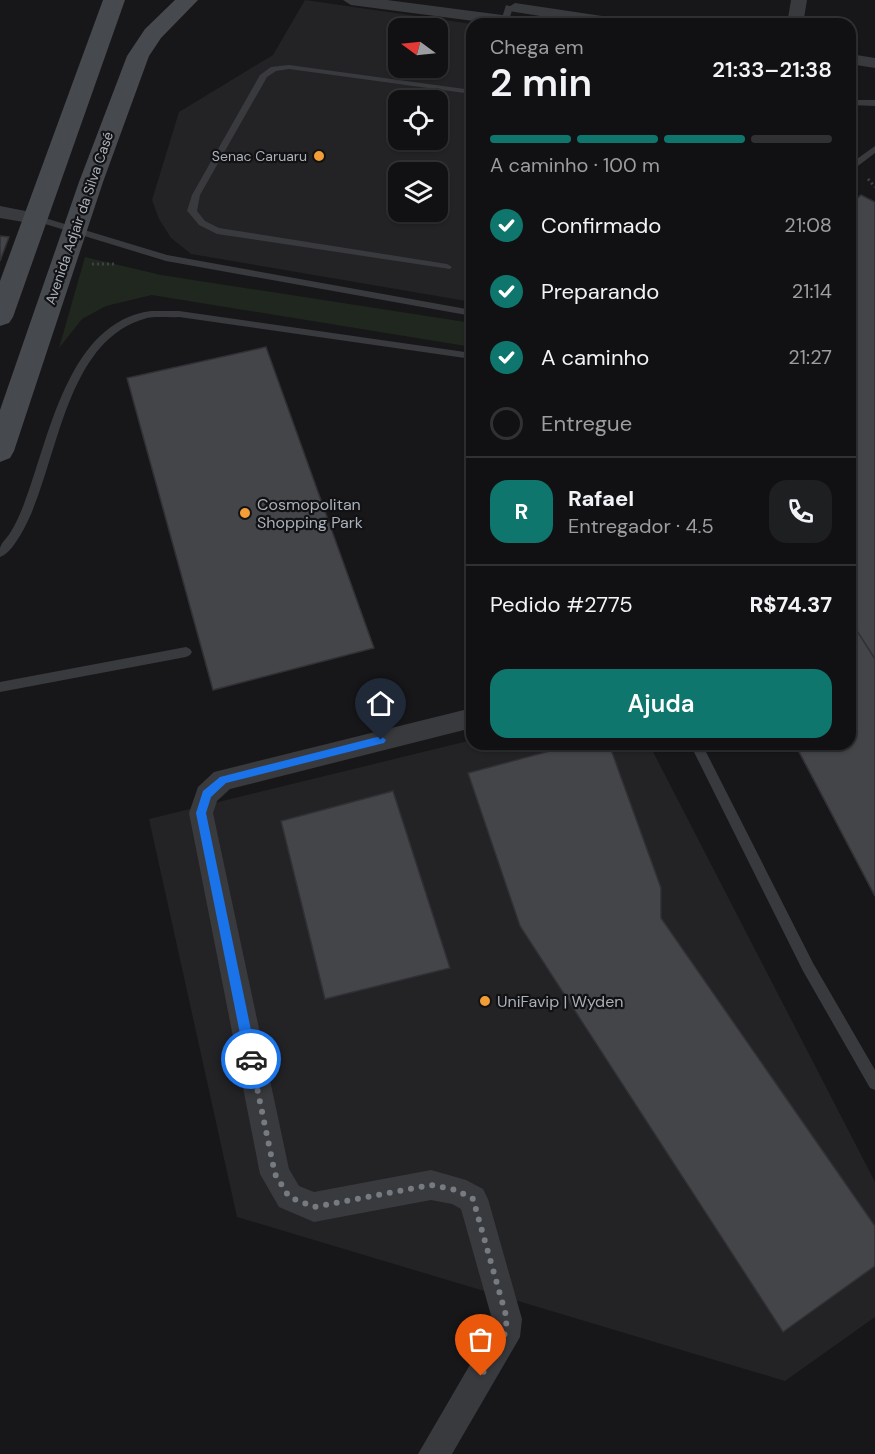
<!DOCTYPE html>
<html lang="pt">
<head>
<meta charset="utf-8">
<style>
  :root { --surface:#111113; --page:#1e1f21; --text:#f1f3f6; --muted:#9c9da0; --line:#303133; --accent:#0f766e }
  body { margin:0; font-family:"DM Sans",sans-serif; background:var(--page); color:var(--text); height:100vh; display:flex; flex-direction:column; font-size:22px; white-space:nowrap }
  * { box-sizing:border-box; margin:0 }
  p { font-size:20px; color:var(--muted) }
  .icon { flex:none; width:33px; height:33px; fill:none; stroke:currentColor; stroke-width:2; stroke-linecap:round; stroke-linejoin:round }
  .map { position:relative; flex:1; overflow:hidden }
  .sheet { position:absolute; left:466px; top:18px; width:390px; height:732px; display:flex; flex-direction:column; background:var(--surface); border-radius:18px; box-shadow:0 2px 4px #0004,0 0 0 2px var(--line) }
  .sheet>* { flex:none }
  .needle { width:39px; rotate:285deg }
  .fabs { position:absolute; left:388px; top:18px; display:grid; gap:12px }
  .fabs a { display:grid; place-items:center; width:60px; height:60px; border-radius:12px; background:var(--surface); box-shadow:0 2px 4px #0004,0 0 0 2px var(--line); font-size:30px }
  .pin { position:absolute; display:grid; place-items:center; width:51px; height:51px; color:#fff; margin:-62px -26px; border-radius:50% 50% 50% 0; rotate:-45deg; box-shadow:0 0 6px #0007 }
  .pin .icon { rotate:45deg }
  .courier { position:absolute; display:grid; place-items:center; width:60px; height:60px; margin:-30px; border:4px solid #1a73e8; border-radius:50%; background:#fff; color:#222; box-shadow:0 2px 8px #0007 }
  .head em { font-style:normal; font-weight:600 }
  .head div { display:flex; flex-direction:column-reverse }
  .head { display:flex; align-items:center; justify-content:space-between; height:102px; padding:0 24px }
  h1 { font-size:39px; font-weight:600; line-height:45px }
  .bar { display:grid; grid-template-columns:repeat(4,1fr); gap:9px 6px; align-content:center; height:72px; padding:0 24px }
  .bar i { height:8px; border-radius:4px; background:var(--line) }
  .bar .selected { background:var(--accent) }
  .bar p { grid-column:span 4 }
  .line { display:flex; align-items:center; gap:15px; padding:0 24px; border-top:2px solid var(--line) }
  .line div { flex:1 }
  .round { display:grid; place-items:center; flex:none; width:63px; height:63px; border-radius:18px; background:var(--page) }
  ol { padding:0 24px; list-style:none }
  li { display:flex; align-items:center; gap:18px; height:66px }
  li p { margin-inline-start:auto }
  li .icon { padding:6px; border-radius:50%; background:var(--accent); color:#fff; stroke-width:4 }
  li:last-child { color:var(--muted) }
  li i { width:33px; height:33px; border:3px solid var(--line); border-radius:50% }
  .cta { display:flex; gap:12px; margin-top:auto; padding:12px 24px }
  .cta a { flex:1; height:69px; border-radius:18px; background:var(--accent); color:#fff; font-size:24px; font-weight:600; line-height:69px; text-align:center }
  .map>svg:first-child { display:block }
  .built { fill:#232326; fill-rule:evenodd }
  .green { fill:#1f271f }
  .building { fill:#434549; stroke:#313135; stroke-width:1.5 }
  .lines { fill:none; stroke-linecap:round; stroke-linejoin:round }
  .path { stroke:#3e4145; stroke-width:3; stroke-dasharray:2 3; stroke-linecap:butt }
  .service { fill:#383a3e; fill-rule:evenodd }
  .minor { fill:#383a3e; fill-rule:evenodd }
  .secondary { fill:#46494e; fill-rule:evenodd }
  .route { fill:#1a73e8 }
  .done { stroke:#767a81; stroke-width:6; stroke-dasharray:0 10.8 }
  .poi-dot { fill:#f29d36; stroke:#121214; stroke-width:2 }
  .labels { text-anchor:middle; stroke-width:4.5; stroke-linejoin:round; paint-order:stroke }
  .far-poi-label { font-size:14px; fill:#a9b0b9; stroke:#121214; text-anchor:end }
  .far-street-label { font-size:14px; fill:#a9b0b9; stroke:#121214 }
  .poi-label { font-size:16px; fill:#a9b0b9; stroke:#121214; text-anchor:start }
</style>
</head>
<body>
<div class="map">
<svg width="875" height="1454" viewBox="0 0 875 1454">
  <rect width="100%" height="100%" fill="#171719"/>
  <g class="built">
    <path d="M305 0 472 24V302L191 254 171 238 159 219 152 200 179 112 273 55ZM399 28H438V68H399ZM399 100H438V140H399ZM399 172H438V212H399Z"/>
    <polygon points="472,740 472,744 649,744 875,1182 875,1317 785,1381 237,1217 149,819"/>
  </g>
  <polygon class="green" points="85,257 161,275 472,323 472,347 152,295 106,306 82,319 59,348"/>
  <g class="building">
    <polygon points="861,195 875,202 875,896 795,744 850,744 850,205"/>
    <polygon points="0,236 9,237 0,261"/>
    <polygon points="266,347 374,648 213,690 127,378"/>
    <polygon points="850,620 875,659 875,896 795,744 850,744"/>
    <polygon points="576,744 609,744 661,888 661,918 875,1226 875,1266 783,1332 520,926 468,773"/>
    <polygon points="393,791 450,968 325,999 281,821"/>
  </g>
  <g class="lines">
    <g class="path">
      <polyline points="868,179 875,187"/>
      <polyline points="92,264 117,264"/>
    </g>
    <g class="service">
      <polygon points="506,5 513,7 508,24 500,24"/>
      <polygon points="289,65 472,90 472,94 289,69 276,71 267,77 200,195 197,211 205,221 219,228 447,264 452,267 450,269 217,234 199,225 189,213 187,211 192,195 260,75 271,67"/>
      <polygon points="850,100 875,100 875,106 850,105"/>
      <polygon points="875,146 875,153 850,172 850,164"/>
      <polygon points="35,215 167,255 472,310 472,316 166,261 32,220 32,216"/>
      <path d="M151 311H179L472 353V359L179 317C169 318 157 316 147 318 61 341 59 470 21 534 16 542 9 554 0 557 0 554 0 551 0 548 1 543 7 538 10 533 16 524 20 514 24 504 49 440 67 322 151 311Z"/>
      <polygon points="186,647 190,649 192,652 190,655 186,657 0,692 0,682"/>
      <polygon points="690,744 702,744 813,963 875,1070 875,1090 870,1088 803,971"/>
    </g>
    <g class="minor">
      <polygon points="343,0 387,0 533,19 541,24 497,24 351,5"/>
      <polygon points="791,0 807,0 803,24 787,24"/>
      <polygon points="515,3 622,19 630,24 590,24 509,11 507,8"/>
      <polygon points="850,54 875,58 875,68 850,64"/>
      <polygon points="0,206 41,214 44,218 41,222 35,224 0,218"/>
      <polygon points="472,708 472,728 230,789 217,801 213,813 289,1169 299,1186 314,1192 431,1170 466,1180 483,1189 488,1199 522,1319 520,1337 452,1454 418,1454 489,1332 492,1319 461,1209 452,1204 431,1200 314,1222 279,1207 260,1174 189,813 198,787 214,772"/>
    </g>
    <g class="secondary">
      <polygon points="103,0 125,0 13,317 9,323 0,326 0,281"/>
      <polygon points="175,0 198,0 161,38 149,56 103,182 14,451 10,458 0,462 0,410 79,182 127,56 145,29"/>
    </g>
  </g>
  <polygon class="route" points="381,736 386,740 384,743 226,783 211,797 206,813 257,1059 251,1065 245,1059 196,813 203,791 220,777"/>
  <g class="lines">
    <polyline class="done" points="251,1059 275,1174 289,1197 314,1207 431,1185 456,1190 473,1199 507,1319 504,1337 481,1376"/>
  </g>
  <g class="poi-dot">
    <circle cx="319" cy="156" r="6"/>
    <circle cx="245" cy="513" r="6"/>
    <circle cx="485" cy="1001" r="6"/>
  </g>
  <g class="labels">
    <g class="far-poi-label">
      <text x="307" y="161">Senac Caruaru</text>
    </g>
    <g class="far-street-label">
      <text transform="translate(79 218) rotate(-71)" y="5">Avenida Adjair da Silva Casé</text>
    </g>
    <g class="poi-label">
      <text x="257" y="510">Cosmopolitan<tspan x="257" dy="18">Shopping Park</tspan></text>
      <text x="497" y="1007">UniFavip | Wyden</text>
    </g>
  </g>
</svg>
<div class="fabs">
<a><svg class="needle" viewBox="-14 -14 28 28"><path d="M0-13l5 13h-10z" fill="#e53935"/><path d="M0 13l5-13h-10z" fill="#9c9da0"/></svg></a>
<a><svg class="icon" aria-label="locate" viewBox="0 0 24 24"><circle cx="12" cy="12" r="6"/><path d="M12 2v4M12 18v4M2 12h4M18 12h4"/></svg></a>
<a><svg class="icon" aria-label="layers" viewBox="0 0 24 24"><path d="M12 4l9 5-9 5-9-5zM3 14l9 5 9-5"/></svg></a>
</div>
<div class="pin" style="left:481px;top:1376px;background:#ea580c"><svg class="icon" aria-label="bag" viewBox="0 0 24 24"><path d="M5 8h14l-1 12H6zM9 8a3 3 0 0 1 6 0"/></svg></div>
<div class="pin" style="left:381px;top:740px;background:#1f2937"><svg class="icon" aria-label="home" viewBox="0 0 24 24"><path d="M3 11l9-7 9 7M6 9v11h12V9"/></svg></div>
<div class="courier" style="left:251px;top:1059px"><svg class="icon" aria-label="car" viewBox="0 0 24 24"><path d="M5 17H2v-5l4-1 3-4h7l3 4 3 1v5h-3M9 17h6M6 11h13"/><circle cx="7" cy="17" r="2"/><circle cx="17" cy="17" r="2"/></svg></div>
<section class="sheet">
<div class="head"><div><h1>2 min</h1><p>Chega em</p></div><em>21:33–21:38</em></div>
<div class="bar"><i class="selected"></i><i class="selected"></i><i class="selected"></i><i></i><p>A caminho · 100 m</p></div>
<ol>
<li><svg class="icon" aria-label="check" viewBox="0 0 24 24"><path d="M5 12l5 5 9-10"/></svg>Confirmado<p>21:08</p></li>
<li><svg class="icon" aria-label="check" viewBox="0 0 24 24"><path d="M5 12l5 5 9-10"/></svg>Preparando<p>21:14</p></li>
<li><svg class="icon" aria-label="check" viewBox="0 0 24 24"><path d="M5 12l5 5 9-10"/></svg>A caminho<p>21:27</p></li>
<li><i></i>Entregue</li>
</ol>
<div class="line" style="height:108px"><b class="round" style="background:var(--accent);color:#fff">R</b><div><b>Rafael</b><p>Entregador · 4.5</p></div><a class="round"><svg class="icon" aria-label="phone" viewBox="0 0 24 24"><path d="M5 4h4l2 5-3 2q2 4 5 5l2-3 5 2v4C11 20 4 13 5 4z"/></svg></a></div>
<div class="line" style="height:78px"><div>Pedido #2775</div><b>R$74.37</b></div>
<div class="cta"><a>Ajuda</a></div>
</section>
</div>
</body>
</html>
